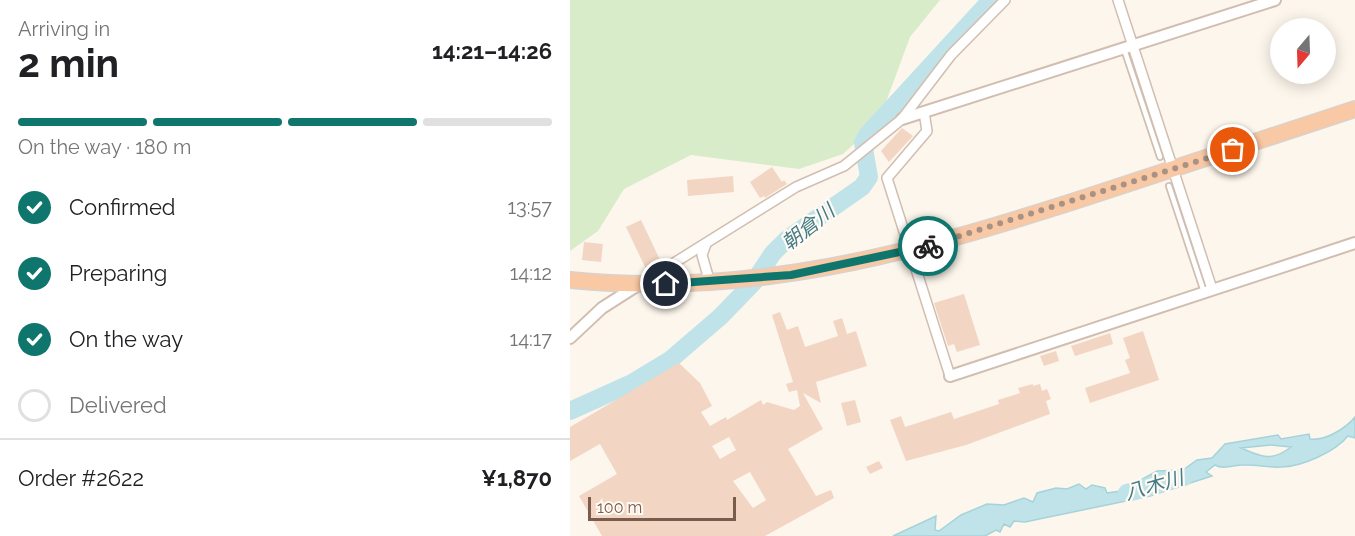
<!DOCTYPE html>
<html lang="en">
<head>
<meta charset="utf-8">
<style>
  :root { --surface:#fff; --page:#f6f6f6; --text:#202124; --muted:#757577; --line:#e0e0e0; --accent:#0f766e }
  body { margin:0; font-family:Raleway,"Noto Sans JP",sans-serif; background:var(--page); color:var(--text); height:100vh; display:flex; flex-direction:column; font-size:22px; white-space:nowrap }
  * { box-sizing:border-box; margin:0 }
  p { font-size:20px; color:var(--muted) }
  .icon { flex:none; width:33px; height:33px; fill:none; stroke:currentColor; stroke-width:2; stroke-linecap:round; stroke-linejoin:round }
  .map { position:relative; flex:1; overflow:hidden }
  .side { display:flex; flex-direction:column; background:var(--surface); width:570px }
  .side>* { flex:none }
  .needle { width:39px; rotate:199deg }
  .buttons { position:absolute; left:700px; top:18px; display:grid; gap:12px }
  .buttons a { display:grid; place-items:center; width:66px; height:66px; border-radius:50%; background:var(--surface); box-shadow:0 3px 15px #0003; font-size:30px }
  .scale { position:absolute; left:18px; bottom:15px; width:148px; box-sizing:border-box; padding-left:6px; border:3px solid #7a5c4d; border-top:0; font-size:16px; line-height:21px; white-space:nowrap; color:#7a5c4d; -webkit-text-stroke:4px #fffaf3; paint-order:stroke }
  .pin { position:absolute; display:grid; place-items:center; width:51px; height:51px; color:#fff; margin:-26px; border:3px solid #fff; border-radius:50%; box-shadow:0 2px 6px #0007 }
  .courier { position:absolute; display:grid; place-items:center; width:60px; height:60px; margin:-30px; border:4px solid #0f766e; border-radius:50%; background:#fff; color:#222; box-shadow:0 2px 8px #0007 }
  .headline em { font-style:normal; font-weight:700 }
  .headline div { display:flex; flex-direction:column-reverse }
  .headline { display:flex; align-items:center; justify-content:space-between; height:102px; padding:0 18px }
  h1 { font-size:39px; font-weight:700; line-height:45px }
  .bar { display:grid; grid-template-columns:repeat(4,1fr); gap:9px 6px; align-content:center; height:72px; padding:0 18px }
  .bar i { height:8px; border-radius:4px; background:var(--line) }
  .bar .current { background:var(--accent) }
  .bar p { grid-column:span 4 }
  .line { display:flex; align-items:center; gap:15px; padding:0 18px; border-top:2px solid var(--line) }
  .line div { flex:1 }
  ol { padding:0 18px; list-style:none }
  li { display:flex; align-items:center; gap:18px; height:66px }
  li p { margin-inline-start:auto }
  li .icon { padding:6px; border-radius:50%; background:var(--accent); color:#fff; stroke-width:4 }
  li:last-child { color:var(--muted) }
  li i { width:33px; height:33px; border:3px solid var(--line); border-radius:50% }
  main { display:flex; flex:1; min-height:0 }
  .map>svg:first-child { display:block }
  .green { fill:#d8ecc9 }
  .water { fill:#bfe3e8; stroke:#a5d3da; stroke-width:1.5; fill-rule:evenodd }
  .lines { fill:none; stroke-linecap:round; stroke-linejoin:round }
  .river { stroke:#bfe3e8; stroke-width:18 }
  .building { fill:#f3d5c3; fill-rule:evenodd }
  .service-casing { stroke:#d1beb0; stroke-width:8 }
  .minor-casing { stroke:#d1beb0; stroke-width:12 }
  .tertiary-casing { stroke:#d1beb0; stroke-width:14 }
  .trunk-casing { stroke:#dad1cd; stroke-width:18 }
  .service { stroke:#fff; stroke-width:4.5 }
  .minor { stroke:#fff; stroke-width:9 }
  .tertiary { stroke:#fff; stroke-width:10 }
  .trunk { stroke:#f9c8a4; stroke-width:15 }
  .done { stroke:#a89285; stroke-width:6; stroke-dasharray:0 10.8 }
  .route { stroke:#0f766e; stroke-width:8 }
  .labels { text-anchor:middle; stroke-width:4.5; stroke-linejoin:round; paint-order:stroke }
  .water-label { font-size:20px; font-style:italic; fill:#437c86; stroke:#fffaf3 }
</style>
</head>
<body>
<main>
<section class="side">
<div class="headline"><div><h1>2 min</h1><p>Arriving in</p></div><em>14:21–14:26</em></div>
<div class="bar"><i class="current"></i><i class="current"></i><i class="current"></i><i></i><p>On the way · 180 m</p></div>
<ol>
<li><svg class="icon" aria-label="check" viewBox="0 0 24 24"><path d="M5 12l5 5 9-10"/></svg>Confirmed<p>13:57</p></li>
<li><svg class="icon" aria-label="check" viewBox="0 0 24 24"><path d="M5 12l5 5 9-10"/></svg>Preparing<p>14:12</p></li>
<li><svg class="icon" aria-label="check" viewBox="0 0 24 24"><path d="M5 12l5 5 9-10"/></svg>On the way<p>14:17</p></li>
<li><i></i>Delivered</li>
</ol>
<div class="line" style="height:78px"><div>Order #2622</div><b>¥1,870</b></div>
</section>
<div class="map">
<svg width="785" height="536" viewBox="0 0 785 536">
  <rect width="100%" height="100%" fill="#fdf6ec"/>
  <polygon class="green" points="0,0 370,0 340,37 309,121 273,154 229,169 121,155 54,189 28,231 0,251"/>
  <path class="water" d="M785 417V438L778 436C765 452 731 467 711 467 698 468 685 464 673 465 664 465 653 470 645 465L636 472 642 476 580 496 455 522 444 521 440 527 434 524 430 532 426 530 415 536H323L366 516 365 530 369 531 391 515 417 504 434 505 454 498 463 502 467 493 486 488 497 489 509 484 516 489 522 485 535 488 537 493 551 491 587 471 613 470 627 460 642 458 655 444 708 435 711 439 739 434 740 439C755 441 775 429 785 417ZM701 445 721 447C702 462 691 457 671 448Z"/>
  <g class="lines">
    <g class="river">
      <polyline points="0,411 62,383 100,360 150,317 183,283 203,253 216,240 292,187 299,177 293,143 297,135 421,0"/>
      <polyline points="557,493 614,477"/>
    </g>
  </g>
  <g class="building">
    <polygon points="332,128 343,136 319,162 311,151"/>
    <polygon points="202,167 212,182 214,180 217,184 195,198 194,196 190,198 180,182"/>
    <polygon points="163,176 164,192 118,196 117,180"/>
    <polygon points="71,220 91,262 76,269 56,227"/>
    <polygon points="14,242 33,244 31,262 12,260"/>
    <polygon points="394,294 410,345 387,352 384,344 378,346 364,303"/>
    <path d="M210 312 217 330 228 326 235 347 268 336 263 321 272 318 277 334 286 331 297 366 246 382 251 403 233 393 253 429 218 449 246 496 261 490 264 498 195 536H32L9 496 47 474 30 444 0 461V427L109 363 130 383 142 406 131 412 140 426 156 417 157 420 191 400 193 405 197 402 224 410 230 406 227 390 219 392 216 384 223 382 202 315ZM159 437 166 450 150 459 142 446ZM180 472 196 500 183 508 163 481Z"/>
    <polygon points="573,331 589,380 520,403 515,388 560,373 555,360 560,358 553,338"/>
    <polygon points="540,333 543,344 505,356 501,346"/>
    <polygon points="486,351 489,361 474,366 470,356"/>
    <polygon points="463,384 463,386 470,384 472,391 477,389 481,399 476,401 480,414 396,445 336,461 320,420 331,416 335,427 381,412 384,419 429,404 428,400 450,393 448,388"/>
    <polygon points="285,400 291,422 277,426 271,403"/>
    <polygon points="309,461 313,468 300,474 296,467"/>
  </g>
  <g class="lines">
    <g class="service-casing">
      <g id="service">
        <polyline points="554,49 590,157"/>
        <polyline points="599,186 634,292"/>
      </g>
    </g>
    <g class="minor-casing">
      <g id="minor">
        <polyline points="548,0 642,289"/>
        <polyline points="354,112 357,131 317,178 380,376"/>
        <polyline points="136,244 132,255 140,283"/>
        <polyline points="75,281 226,187 274,166 332,119 381,55 435,0"/>
      </g>
    </g>
    <g class="tertiary-casing">
      <g id="tertiary">
        <polyline points="332,119 705,0"/>
        <polyline points="0,338 32,308 68,285"/>
        <polyline points="380,376 785,243"/>
      </g>
    </g>
    <g class="trunk-casing">
      <path id="trunk" d="M0 280C181 298 344 253 514 198 605 169 695 139 785 109"/>
    </g>
    <use href="#service" class="service"/>
    <use href="#minor" class="minor"/>
    <use href="#tertiary" class="tertiary"/>
    <use href="#trunk" class="trunk"/>
  </g>
  <g class="lines">
    <polyline class="done" points="358,246 663,150"/>
    <polyline class="route" points="96,284 221,275 358,246"/>
  </g>
  <g class="labels">
    <g class="water-label">
      <text transform="translate(238 227) rotate(-38)" y="7">朝倉川</text>
      <text transform="translate(584 485) rotate(-16)" y="7">八木川</text>
    </g>
  </g>
</svg>
<div class="buttons">
<a><svg class="needle" viewBox="-14 -14 28 28"><path d="M0-13l5 13h-10z" fill="#e53935"/><path d="M0 13l5-13h-10z" fill="#757577"/></svg></a>
</div>
<div class="scale">100 m</div>
<div class="pin" style="left:663px;top:150px;background:#ea580c"><svg class="icon" aria-label="bag" viewBox="0 0 24 24"><path d="M5 8h14l-1 12H6zM9 8a3 3 0 0 1 6 0"/></svg></div>
<div class="pin" style="left:96px;top:284px;background:#1f2937"><svg class="icon" aria-label="home" viewBox="0 0 24 24"><path d="M3 11l9-7 9 7M6 9v11h12V9"/></svg></div>
<div class="courier" style="left:358px;top:246px"><svg class="icon" aria-label="bike" viewBox="0 0 24 24"><circle cx="6" cy="16" r="4"/><circle cx="18" cy="16" r="4"/><path d="M6 16l4-8h5l3 8M10 8l3 8H6M13 5h3"/></svg></div>
</div>
</main>
</body>
</html>
